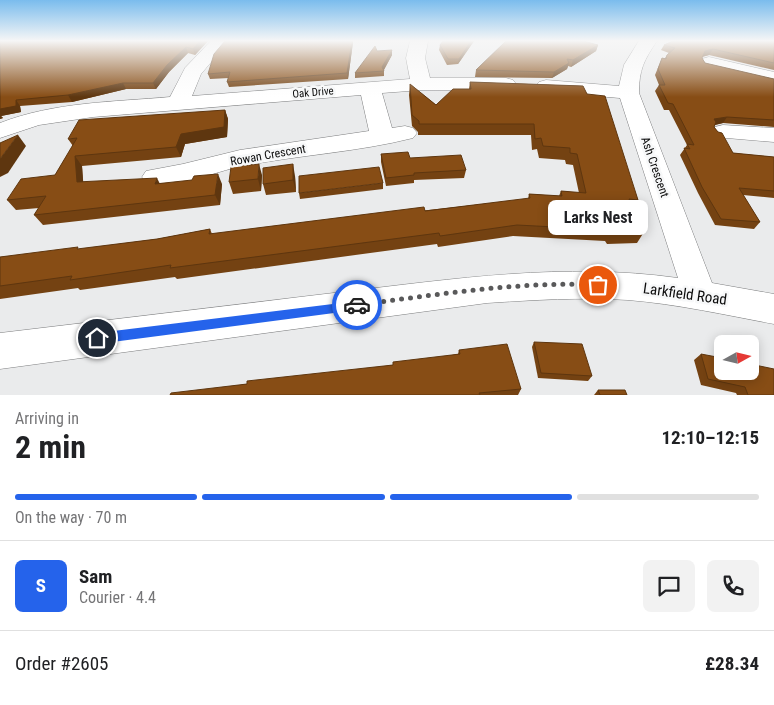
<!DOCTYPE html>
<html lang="en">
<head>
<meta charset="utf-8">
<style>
  :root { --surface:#fff; --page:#f2f2f2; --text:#202124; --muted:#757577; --line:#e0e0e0; --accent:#2563eb }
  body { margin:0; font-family:"Roboto Condensed",sans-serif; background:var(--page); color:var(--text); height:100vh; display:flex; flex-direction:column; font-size:19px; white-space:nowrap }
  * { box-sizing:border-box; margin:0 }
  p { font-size:16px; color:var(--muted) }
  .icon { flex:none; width:28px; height:28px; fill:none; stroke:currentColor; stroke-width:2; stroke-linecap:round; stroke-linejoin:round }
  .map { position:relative; height:395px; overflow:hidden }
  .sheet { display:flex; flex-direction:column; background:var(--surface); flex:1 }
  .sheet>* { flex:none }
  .needle { width:32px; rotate:82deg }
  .tools { position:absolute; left:714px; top:335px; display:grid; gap:10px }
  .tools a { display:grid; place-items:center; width:45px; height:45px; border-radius:8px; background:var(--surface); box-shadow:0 2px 12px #0003; font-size:25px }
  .pin { position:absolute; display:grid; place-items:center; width:42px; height:42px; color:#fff; margin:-21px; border:2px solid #fff; border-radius:50%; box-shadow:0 1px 5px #0007 }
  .courier { position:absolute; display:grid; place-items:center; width:50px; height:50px; margin:-25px; border:4px solid #2563eb; border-radius:50%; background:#fff; color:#222; box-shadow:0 1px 6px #0007 }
  .bubble { position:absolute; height:35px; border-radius:8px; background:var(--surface); box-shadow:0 2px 12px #0003; font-size:16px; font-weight:700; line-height:35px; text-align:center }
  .head em { font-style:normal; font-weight:700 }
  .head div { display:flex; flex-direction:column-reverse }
  .head { display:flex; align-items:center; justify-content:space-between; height:85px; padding:0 15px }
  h1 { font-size:32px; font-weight:700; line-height:38px }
  .bar { display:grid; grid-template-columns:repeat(4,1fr); gap:8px 5px; align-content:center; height:60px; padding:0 15px }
  .bar i { height:6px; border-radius:4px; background:var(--line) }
  .bar .current { background:var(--accent) }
  .bar p { grid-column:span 4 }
  .line { display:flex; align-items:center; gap:12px; padding:0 15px; border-top:1px solid var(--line) }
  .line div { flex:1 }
  .round { display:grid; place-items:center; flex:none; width:52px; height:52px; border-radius:8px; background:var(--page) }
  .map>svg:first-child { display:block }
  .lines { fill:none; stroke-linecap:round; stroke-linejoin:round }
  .minor-casing { stroke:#7e7f80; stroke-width:1 }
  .minor { fill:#fff; fill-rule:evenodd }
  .wall { fill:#744212 }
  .shaded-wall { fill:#5e360f }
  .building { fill:#874d15; stroke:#5e360f }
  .route { fill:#2563eb }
  .done { stroke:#59595a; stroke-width:5; stroke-dasharray:0 9 }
  .labels { text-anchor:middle; stroke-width:5; stroke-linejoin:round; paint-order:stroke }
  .far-street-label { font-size:11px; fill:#0b0b0b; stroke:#f7f8f9 }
  .street-label { font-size:12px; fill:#0b0b0b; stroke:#f7f8f9 }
  .near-street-label { font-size:15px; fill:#0b0b0b; stroke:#f7f8f9 }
</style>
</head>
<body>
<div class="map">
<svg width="774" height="395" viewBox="0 0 774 395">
  <rect width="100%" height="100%" fill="#eaebec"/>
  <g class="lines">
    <g class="minor-casing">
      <g id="minor">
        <path d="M211 41H229L201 74 192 96 410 79 406 58 410 41H428L425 58 430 78H506L513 80 516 84 513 88 506 90H422L382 93 392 128 405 126 413 128 417 133 413 138C358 152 299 155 243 166 214 171 175 191 146 183L142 177 146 171 183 164 240 150 369 131 361 95 93 117 39 125 0 138V123C54 102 114 102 170 97L185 68Z"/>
        <path d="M639 41H657C644 60 639 70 639 93L712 283 774 294V324C726 315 677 304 628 300 581 297 534 300 487 303L0 369V333C114 319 228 306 342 292 454 279 565 262 678 278L620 98 546 92 539 90 536 86 539 82 546 80 619 86 624 65Z"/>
        <polygon points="709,57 774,72 774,84 702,67 700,63 702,59"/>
        <polygon points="723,125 774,128 774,142 715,137 711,132 715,127"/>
      </g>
    </g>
    <use href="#minor" class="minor"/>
  </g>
  <g class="wall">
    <polygon points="0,41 208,41 195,55 188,53 169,72 156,89 126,89 72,102 20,106 21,112 1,116 3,118 0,119"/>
    <polygon points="225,41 353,41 348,79 229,87 227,82 229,78 210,79 208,74"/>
    <polygon points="443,41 474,41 458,64 447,65 439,50 440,45"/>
    <polygon points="774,41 774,70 709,55 702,57 702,58 705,63 774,79 774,127 723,123 715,125 714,127 733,153 774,157 774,198 743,195 760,222 754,229 715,225 698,193 680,155 687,145 669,110 664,110 655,91 659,85 655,75 662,58 665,58 667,55 669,53 661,50 664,45"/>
    <polygon points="598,45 596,51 571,67 568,66 567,69 552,78 475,77 476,70"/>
    <polygon points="377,51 392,55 384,70 384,76 355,78 355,73"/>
    <polygon points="470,82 583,86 638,200 633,209 644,232 637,243 607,244 605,241 513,236 438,247 437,244 177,279 175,277 80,290 78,288 0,299 0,257 80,249 157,239 210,229 212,234 528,199 529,194 559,196 561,191 579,193 573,165 566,164 565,160 539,158 537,149 532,150 531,135 418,135 418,132 412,126 409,95 410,84 436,105 469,89"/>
    <polygon points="225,110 228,119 227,137 185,144 181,157 82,166 83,182 222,184 220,205 43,225 34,215 39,208 16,210 7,200 55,175 73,146 68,139"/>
    <polygon points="381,154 410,158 466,170 464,178 414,180 414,183 386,186 381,162"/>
    <polygon points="262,175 261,191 233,194 229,182"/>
    <polygon points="295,176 296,192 266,195 263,184"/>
    <polygon points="383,183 383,189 300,199 299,193"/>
    <polygon points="534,342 592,376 588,381 538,378 532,347"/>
    <polygon points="459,350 521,389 518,395 170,395 247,384 393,365 458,354"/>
    <polygon points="701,354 774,395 737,395 736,393 701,385 694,360"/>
    <polygon points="598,390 627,395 594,395"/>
  </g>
  <g class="shaded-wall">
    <polygon points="200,41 208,41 195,55 193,49"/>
    <polygon points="352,41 353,41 353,43 348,79 347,73"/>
    <polygon points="471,41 474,41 458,64 459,59"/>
    <polygon points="598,45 596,51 571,67 573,60"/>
    <polygon points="186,47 188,53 169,72 156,89 153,83 167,65"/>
    <polygon points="713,49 709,55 701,57 705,51"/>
    <polygon points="392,50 392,55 383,71 382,67"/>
    <polygon points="569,63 567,69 552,78 554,72"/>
    <polygon points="123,83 126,89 72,102 68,95"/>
    <polygon points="16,100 20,106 21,112 1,116 3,118 0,119 0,109"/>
    <polygon points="225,110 228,119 227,137 185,144 181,157 176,147 181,134"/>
    <polygon points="727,117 723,123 710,126 714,119"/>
    <polygon points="18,135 26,146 8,173 0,177 0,159"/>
    <polygon points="75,156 82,166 84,193 77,182"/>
    <polygon points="259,164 262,175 261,191 258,179"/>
    <polygon points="293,164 295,176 296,192 293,180"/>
    <polygon points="218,174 222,184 220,205 215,195"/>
    <polygon points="157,178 162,188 155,184"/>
  </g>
  <g class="building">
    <polygon points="0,41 200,41 193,49 186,47 167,65 153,83 123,83 68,95 16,100 16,106 0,109"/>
    <polygon points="225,41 352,41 347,73 227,82 230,72 208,74 214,54"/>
    <polygon points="443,41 471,41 459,59 448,59 440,45"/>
    <polygon points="506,41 583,41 598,45 573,60 567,59 569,63 554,72 476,70"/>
    <polygon points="673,41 774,41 774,63 713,49 705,51 702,58 705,63 774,79 774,120 727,117 714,119 716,122 714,127 718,132 722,133 733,153 774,157 774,191 739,188 760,222 721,219 702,187 684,148 690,149 687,144 694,145 673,104 668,103 659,85 665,85 658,69 662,58 666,59 667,55 675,48 664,45"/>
    <polygon points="375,46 377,51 392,50 382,67 384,71 355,73"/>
    <polygon points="470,82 583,86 587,94 605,96 638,200 629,199 644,232 613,233 612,230 517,225 440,236 439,233 170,268 171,265 70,280 72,276 0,286 0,257 78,247 77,249 157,239 210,229 209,234 424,207 425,211 530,198 529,194 562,196 561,191 586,193 577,154 570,153 570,148 543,146 541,138 535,139 534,124 419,124 419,121 412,115 410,84 436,105 453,89 471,89"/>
    <polygon points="225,110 224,127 181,134 176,147 75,156 77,182 157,178 155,184 192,180 194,176 218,174 215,195 34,215 46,196 7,200 21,179 55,175 77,138 68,139 79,120"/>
    <polygon points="18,135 0,159 0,143"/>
    <polygon points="408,152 410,158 461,155 466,170 414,173 414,175 386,178 381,154"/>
    <polygon points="259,164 258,179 229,182 231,167"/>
    <polygon points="293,164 293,180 263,184 263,168"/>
    <polygon points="379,167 383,183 299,193 299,176"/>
    <polygon points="534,342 582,344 592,376 541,373"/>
    <polygon points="507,344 521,389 479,393 480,395 170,395 171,393 247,384 247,381 393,365 393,362 460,354 459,350"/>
    <polygon points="701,354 722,358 722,371 750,371 750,364 774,369 774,395 748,395 745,387 708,379"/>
    <polygon points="598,390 625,390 627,395 600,395"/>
  </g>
  <linearGradient id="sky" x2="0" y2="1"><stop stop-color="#7abced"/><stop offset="0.42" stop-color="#f6f6f6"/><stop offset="1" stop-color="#f6f6f6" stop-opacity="0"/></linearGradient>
  <rect width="774" height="97" fill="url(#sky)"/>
  <polygon class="route" points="357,301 362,305 357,310 97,344 94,342 92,338 94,335 97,333"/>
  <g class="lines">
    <path class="done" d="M357 305C436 295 517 281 598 285"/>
  </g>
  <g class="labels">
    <g class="far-street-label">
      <text transform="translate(313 92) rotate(-5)" y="4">Oak Drive</text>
    </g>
    <g class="street-label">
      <text transform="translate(268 155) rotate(-10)" y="4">Rowan Crescent</text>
      <text transform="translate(655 167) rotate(71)" y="4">Ash Crescent</text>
    </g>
    <g class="near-street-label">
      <text transform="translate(685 294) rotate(8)" y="5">Larkfield Road</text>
    </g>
  </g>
</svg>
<div class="tools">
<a><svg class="needle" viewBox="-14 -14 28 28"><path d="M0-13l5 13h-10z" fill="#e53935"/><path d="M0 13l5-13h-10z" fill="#757577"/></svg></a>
</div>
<div class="pin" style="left:598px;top:285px;background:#ea580c"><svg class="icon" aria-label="bag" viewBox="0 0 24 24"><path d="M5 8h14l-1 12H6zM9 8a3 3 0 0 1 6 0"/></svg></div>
<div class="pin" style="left:97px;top:338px;background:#1f2937"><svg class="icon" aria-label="home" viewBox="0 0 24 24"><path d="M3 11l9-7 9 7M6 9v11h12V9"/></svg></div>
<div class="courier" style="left:357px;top:305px"><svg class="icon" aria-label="car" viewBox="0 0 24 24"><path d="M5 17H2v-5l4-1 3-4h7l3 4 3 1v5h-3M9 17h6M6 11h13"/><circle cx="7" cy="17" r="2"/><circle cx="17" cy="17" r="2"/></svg></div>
<div class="bubble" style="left:548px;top:200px;width:100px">Larks Nest</div>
</div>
<section class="sheet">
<div class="head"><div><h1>2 min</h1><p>Arriving in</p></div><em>12:10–12:15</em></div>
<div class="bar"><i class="current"></i><i class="current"></i><i class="current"></i><i></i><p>On the way · 70 m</p></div>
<div class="line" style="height:90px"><b class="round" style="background:var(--accent);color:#fff">S</b><div><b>Sam</b><p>Courier · 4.4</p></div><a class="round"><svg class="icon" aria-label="chat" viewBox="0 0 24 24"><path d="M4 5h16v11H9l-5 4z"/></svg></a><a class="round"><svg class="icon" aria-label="phone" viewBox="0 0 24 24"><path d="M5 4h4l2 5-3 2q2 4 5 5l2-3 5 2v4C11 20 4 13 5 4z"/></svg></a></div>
<div class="line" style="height:65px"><div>Order #2605</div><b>£28.34</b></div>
</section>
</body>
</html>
